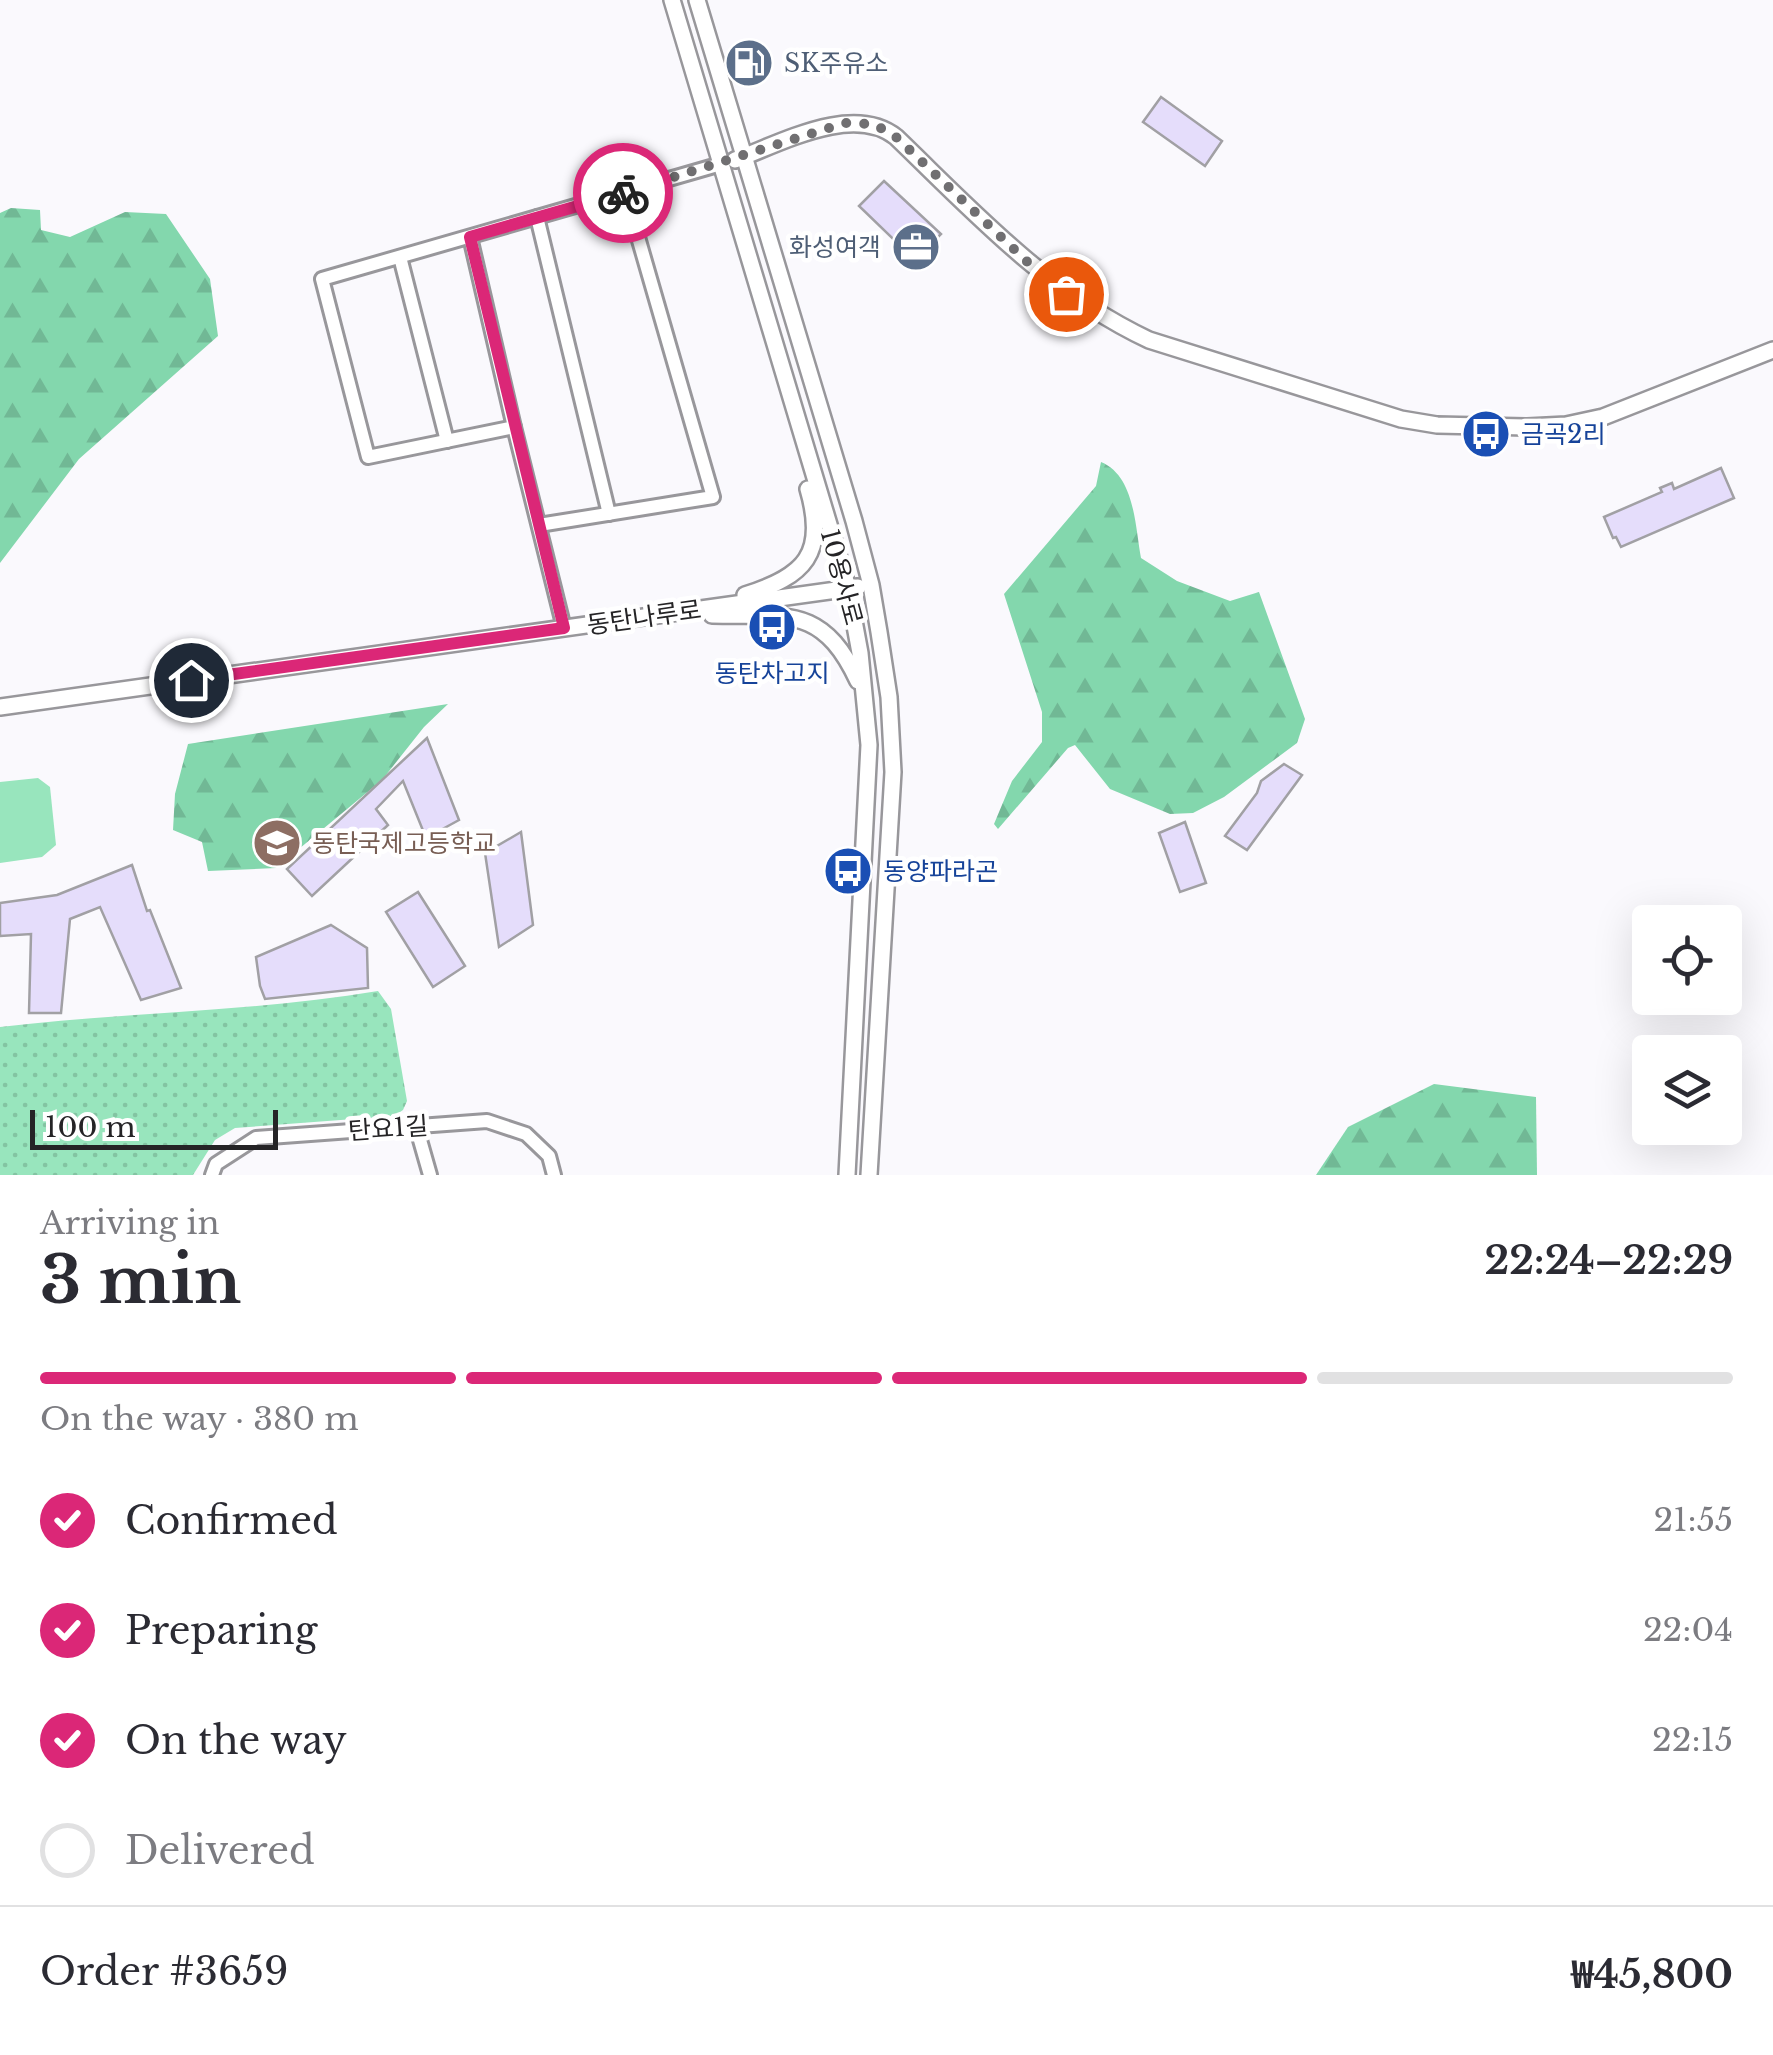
<!DOCTYPE html>
<html lang="en">
<head>
<meta charset="utf-8">
<style>
  :root { --surface:#fff; --page:#f2f2f3; --text:#2b2b33; --muted:#7c7c81; --line:#e1e1e2; --accent:#db2777 }
  body { margin:0; font-family:"Libre Baskerville","Noto Sans KR",serif; background:var(--page); color:var(--text); height:100vh; display:flex; flex-direction:column; font-size:38px; white-space:nowrap }
  * { box-sizing:border-box; margin:0 }
  p { font-size:32px; color:var(--muted) }
  .icon { flex:none; width:55px; height:55px; fill:none; stroke:currentColor; stroke-width:2; stroke-linecap:round; stroke-linejoin:round }
  .map { position:relative; height:1175px; overflow:hidden }
  .details { display:flex; flex-direction:column; background:var(--surface); flex:1 }
  .details>* { flex:none }
  .controls { position:absolute; left:1632px; top:905px; display:grid; gap:20px }
  .controls a { display:grid; place-items:center; width:110px; height:110px; border-radius:10px; background:var(--surface); box-shadow:0 10px 40px #0002; font-size:50px }
  .scale { position:absolute; left:30px; bottom:25px; width:248px; box-sizing:border-box; padding-left:10px; border:5px solid #252426; border-top:0; font-size:28px; line-height:35px; white-space:nowrap; color:#252426; -webkit-text-stroke:8px #fff; paint-order:stroke }
  .pin { position:absolute; display:grid; place-items:center; width:85px; height:85px; color:#fff; margin:-42px; border:5px solid #fff; border-radius:50%; box-shadow:0 2px 10px #0007 }
  .courier { position:absolute; display:grid; place-items:center; width:100px; height:100px; margin:-50px; border:8px solid #db2777; border-radius:50%; background:#fff; color:#222; box-shadow:0 2px 12px #0007 }
  .headline em { font-style:normal; font-weight:700 }
  .headline div { display:flex; flex-direction:column-reverse }
  .headline { display:flex; align-items:center; justify-content:space-between; height:170px; padding:0 40px }
  h1 { font-size:65px; font-weight:700; line-height:75px }
  .bar { display:grid; grid-template-columns:repeat(4,1fr); gap:15px 10px; align-content:center; height:120px; padding:0 40px }
  .bar i { height:12px; border-radius:8px; background:var(--line) }
  .bar .selected { background:var(--accent) }
  .bar p { grid-column:span 4 }
  .line { display:flex; align-items:center; gap:25px; padding:0 40px; border-top:2px solid var(--line) }
  .line div { flex:1 }
  ol { padding:0 40px; list-style:none }
  li { display:flex; align-items:center; gap:30px; height:110px }
  li p { margin-inline-start:auto }
  li .icon { padding:10px; border-radius:50%; background:var(--accent); color:#fff; stroke-width:4 }
  li:last-child { color:var(--muted) }
  li i { width:55px; height:55px; border:5px solid var(--line); border-radius:50% }
  .map>svg:first-child { display:block }
  .forest { fill:url(#forest-firs) }
  .park { fill:url(#park-dots) }
  .pitch { fill:#98e5bd }
  .building { fill:#e5ddfb; stroke:#a1a0a4; stroke-width:2.5 }
  .lines { fill:none; stroke-linecap:round; stroke-linejoin:round }
  .minor-casing { stroke:#98979b; stroke-width:18 }
  .tertiary-casing { stroke:#98979b; stroke-width:20 }
  .minor { stroke:#fff; stroke-width:12 }
  .tertiary { stroke:#fff; stroke-width:15 }
  .done { stroke:#706f71; stroke-width:10; stroke-dasharray:0 18 }
  .route { stroke:#db2777; stroke-width:12 }
  .labels { text-anchor:middle; stroke-width:9; stroke-linejoin:round; paint-order:stroke }
  .service-label { font-size:25px; fill:#4e5e75; stroke:#fff; text-anchor:start }
  .transit-label { font-size:25px; fill:#164399; stroke:#fff; text-anchor:start }
  .street-label { font-size:25px; fill:#252426; stroke:#fff }
  .education-label { font-size:25px; fill:#785e54; stroke:#fff; text-anchor:start }
</style>
</head>
<body>
<div class="map">
<svg width="1773" height="1175" viewBox="0 0 1773 1175">
  <defs>
    <pattern id="forest-firs" width="22" height="20" patternUnits="userSpaceOnUse" patternTransform="scale(2.5)"><rect width="22" height="20" fill="#83d7ad"/><path d="M5 1l3.5 6h-7zM16 11l3.5 6h-7z" fill="#71b895"/></pattern>
    <pattern id="park-dots" width="8" height="8" patternUnits="userSpaceOnUse" patternTransform="scale(2.5)"><rect width="8" height="8" fill="#98e5bd"/><path d="M2 2h.1M6 6h.1" fill="none" stroke="#83c4a2" stroke-width="1.8" stroke-linecap="round"/></pattern>
  </defs>
  <rect width="100%" height="100%" fill="#faf9fd"/>
  <g class="forest">
    <polygon points="11,208 40,210 41,230 70,237 125,212 166,214 210,279 218,336 79,459 0,563 0,213"/>
    <path d="M1101 462C1135 476 1135 526 1141 558L1177 581 1230 601 1259 592 1305 719 1297 743 1224 797 1193 813 1170 814 1110 789 1075 745 1068 748 998 829 994 824 1012 781 1042 742V712L1004 594 1096 486Z"/>
    <polygon points="448,704 424,727 382,780 276,868 208,871 202,842 173,830 175,794 188,744"/>
    <polygon points="1434,1084 1536,1097 1537,1175 1316,1175 1348,1127"/>
  </g>
  <path class="park" d="M378 991 391 1009 407 1101 403 1110 394 1116 235 1128 215 1140 193 1175H0V1027C126 1012 253 1012 378 991Z"/>
  <polygon class="pitch" points="38,778 50,787 56,845 42,857 0,863 0,782"/>
  <g class="building">
    <polygon points="1161,97 1222,141 1205,166 1143,122"/>
    <polygon points="884,181 941,234 915,260 859,206"/>
    <polygon points="1721,468 1734,498 1621,547 1616,537 1613,538 1604,517 1662,492 1660,488 1672,483 1674,489"/>
    <polygon points="427,738 459,820 426,838 403,781 376,809 388,825 312,896 287,869"/>
    <polygon points="1284,764 1302,775 1247,850 1225,836 1257,793 1261,781"/>
    <polygon points="1185,822 1206,883 1180,892 1159,833"/>
    <polygon points="521,832 533,925 499,947 485,853"/>
    <polygon points="132,865 147,911 150,910 181,988 141,1000 100,907 70,919 61,1013 29,1013 31,934 0,936 0,903 57,895"/>
    <polygon points="418,892 465,966 433,987 386,912"/>
    <polygon points="331,925 367,948 368,988 265,999 260,986 256,957"/>
  </g>
  <g class="lines">
    <g class="minor-casing">
      <g id="minor">
        <polyline points="537,217 609,514"/>
        <polyline points="470,237 514,427 368,457 322,279 721,164"/>
        <polyline points="400,257 447,441"/>
        <polyline points="514,427 564,628"/>
        <polyline points="539,525 713,497 625,192"/>
        <polyline points="416,1126 430,1175"/>
        <polyline points="212,1175 216,1164 256,1138 487,1121 526,1134 549,1156 554,1175"/>
      </g>
    </g>
    <g class="tertiary-casing">
      <g id="tertiary">
        <polyline points="672,0 848,588 860,653 869,745 847,1175"/>
        <polyline points="697,0 854,521 871,585 879,632 889,697 893,772 869,1175"/>
        <path d="M735 160C781 143 853 103 896 137 976 214 1047 292 1149 340L1401 419 1437 425 1527 427 1566 425 1603 417 1773 350"/>
        <path d="M745 595C805 576 827 554 808 489"/>
        <path d="M712 615C786 617 822 604 858 681"/>
        <polyline points="0,707 858,587"/>
      </g>
    </g>
    <use href="#minor" class="minor"/>
    <use href="#tertiary" class="tertiary"/>
  </g>
  <g class="lines">
    <polyline class="done" points="623,193 845,123 874,124 896,137 1038,272 1066,294"/>
    <polyline class="route" points="191,680 564,628 470,237 623,193"/>
  </g>
  <defs>
    <g id="fuel-disc" transform="scale(2.5)"><circle r="9.5" fill="#5c6f8a" stroke="#fff"/><path d="M-5.5-6h7V0h2V4h1.3V-2.5L3-4.5l.8-.8L6-3V5H2.5V1h-1V6h-7ZM-4.2-4.7v3.2H.2V-4.7Z" fill="#fff"/></g>
    <g id="office-disc" transform="scale(2.5)"><circle r="9.5" fill="#5c6f8a" stroke="#fff"/><path d="M-6-3h4V-5.5h4V-3h4V5H-6ZM-1-4.5V-3h2v-1.5ZM-6 0V1H6V0Z" fill="#fff"/></g>
    <g id="bus-disc" transform="scale(2.5)"><circle r="9.5" fill="#1a4fb4" stroke="#fff"/><path d="M-5-6H5V4H4V6H2V4H-2V6H-4V4H-5ZM-3.5-4V0h7V-4ZM-3.5 1.2v1.5H-2V1.2ZM2 1.2v1.5H3.5V1.2Z" fill="#fff"/></g>
    <g id="school-disc" transform="scale(2.5)"><circle r="9.5" fill="#8d6e63" stroke="#fff"/><path d="M0-5L7-2L0 1L-7-2ZM-4 1L0 2.5L4 1V4Q0 6-4 4Z" fill="#fff"/></g>
  </defs>
  <g fill-rule="evenodd">
    <use href="#fuel-disc" x="749" y="63"/>
    <use href="#office-disc" x="916" y="247"/>
    <use href="#bus-disc" x="1486" y="434"/>
    <use href="#bus-disc" x="772" y="627"/>
    <use href="#school-disc" x="277" y="843"/>
    <use href="#bus-disc" x="848" y="871"/>
  </g>
  <g class="labels">
    <g class="service-label">
      <text x="784" y="72">SK주유소</text>
      <text x="881" y="256" text-anchor="end">화성여객</text>
    </g>
    <g class="transit-label">
      <text x="1521" y="443">금곡2리</text>
      <text x="772" y="682" text-anchor="middle">동탄차고지</text>
      <text x="883" y="880">동양파라곤</text>
    </g>
    <g class="street-label">
      <text transform="translate(842 577) rotate(75)" y="9">10용사로</text>
      <text transform="translate(644 617) rotate(-8)" y="9">동탄나루로</text>
      <text transform="translate(388 1128) rotate(-4)" y="9">탄요1길</text>
    </g>
    <g class="education-label">
      <text x="312" y="852">동탄국제고등학교</text>
    </g>
  </g>
</svg>
<div class="controls">
<a><svg class="icon" aria-label="locate" viewBox="0 0 24 24"><circle cx="12" cy="12" r="6"/><path d="M12 2v4M12 18v4M2 12h4M18 12h4"/></svg></a>
<a><svg class="icon" aria-label="layers" viewBox="0 0 24 24"><path d="M12 4l9 5-9 5-9-5zM3 14l9 5 9-5"/></svg></a>
</div>
<div class="scale">100 m</div>
<div class="pin" style="left:1066px;top:294px;background:#ea580c"><svg class="icon" aria-label="bag" viewBox="0 0 24 24"><path d="M5 8h14l-1 12H6zM9 8a3 3 0 0 1 6 0"/></svg></div>
<div class="pin" style="left:191px;top:680px;background:#1f2937"><svg class="icon" aria-label="home" viewBox="0 0 24 24"><path d="M3 11l9-7 9 7M6 9v11h12V9"/></svg></div>
<div class="courier" style="left:623px;top:193px"><svg class="icon" aria-label="bike" viewBox="0 0 24 24"><circle cx="6" cy="16" r="4"/><circle cx="18" cy="16" r="4"/><path d="M6 16l4-8h5l3 8M10 8l3 8H6M13 5h3"/></svg></div>
</div>
<section class="details">
<div class="headline"><div><h1>3 min</h1><p>Arriving in</p></div><em>22:24–22:29</em></div>
<div class="bar"><i class="selected"></i><i class="selected"></i><i class="selected"></i><i></i><p>On the way · 380 m</p></div>
<ol>
<li><svg class="icon" aria-label="check" viewBox="0 0 24 24"><path d="M5 12l5 5 9-10"/></svg>Confirmed<p>21:55</p></li>
<li><svg class="icon" aria-label="check" viewBox="0 0 24 24"><path d="M5 12l5 5 9-10"/></svg>Preparing<p>22:04</p></li>
<li><svg class="icon" aria-label="check" viewBox="0 0 24 24"><path d="M5 12l5 5 9-10"/></svg>On the way<p>22:15</p></li>
<li><i></i>Delivered</li>
</ol>
<div class="line" style="height:130px"><div>Order #3659</div><b>₩45,800</b></div>
</section>
</body>
</html>
